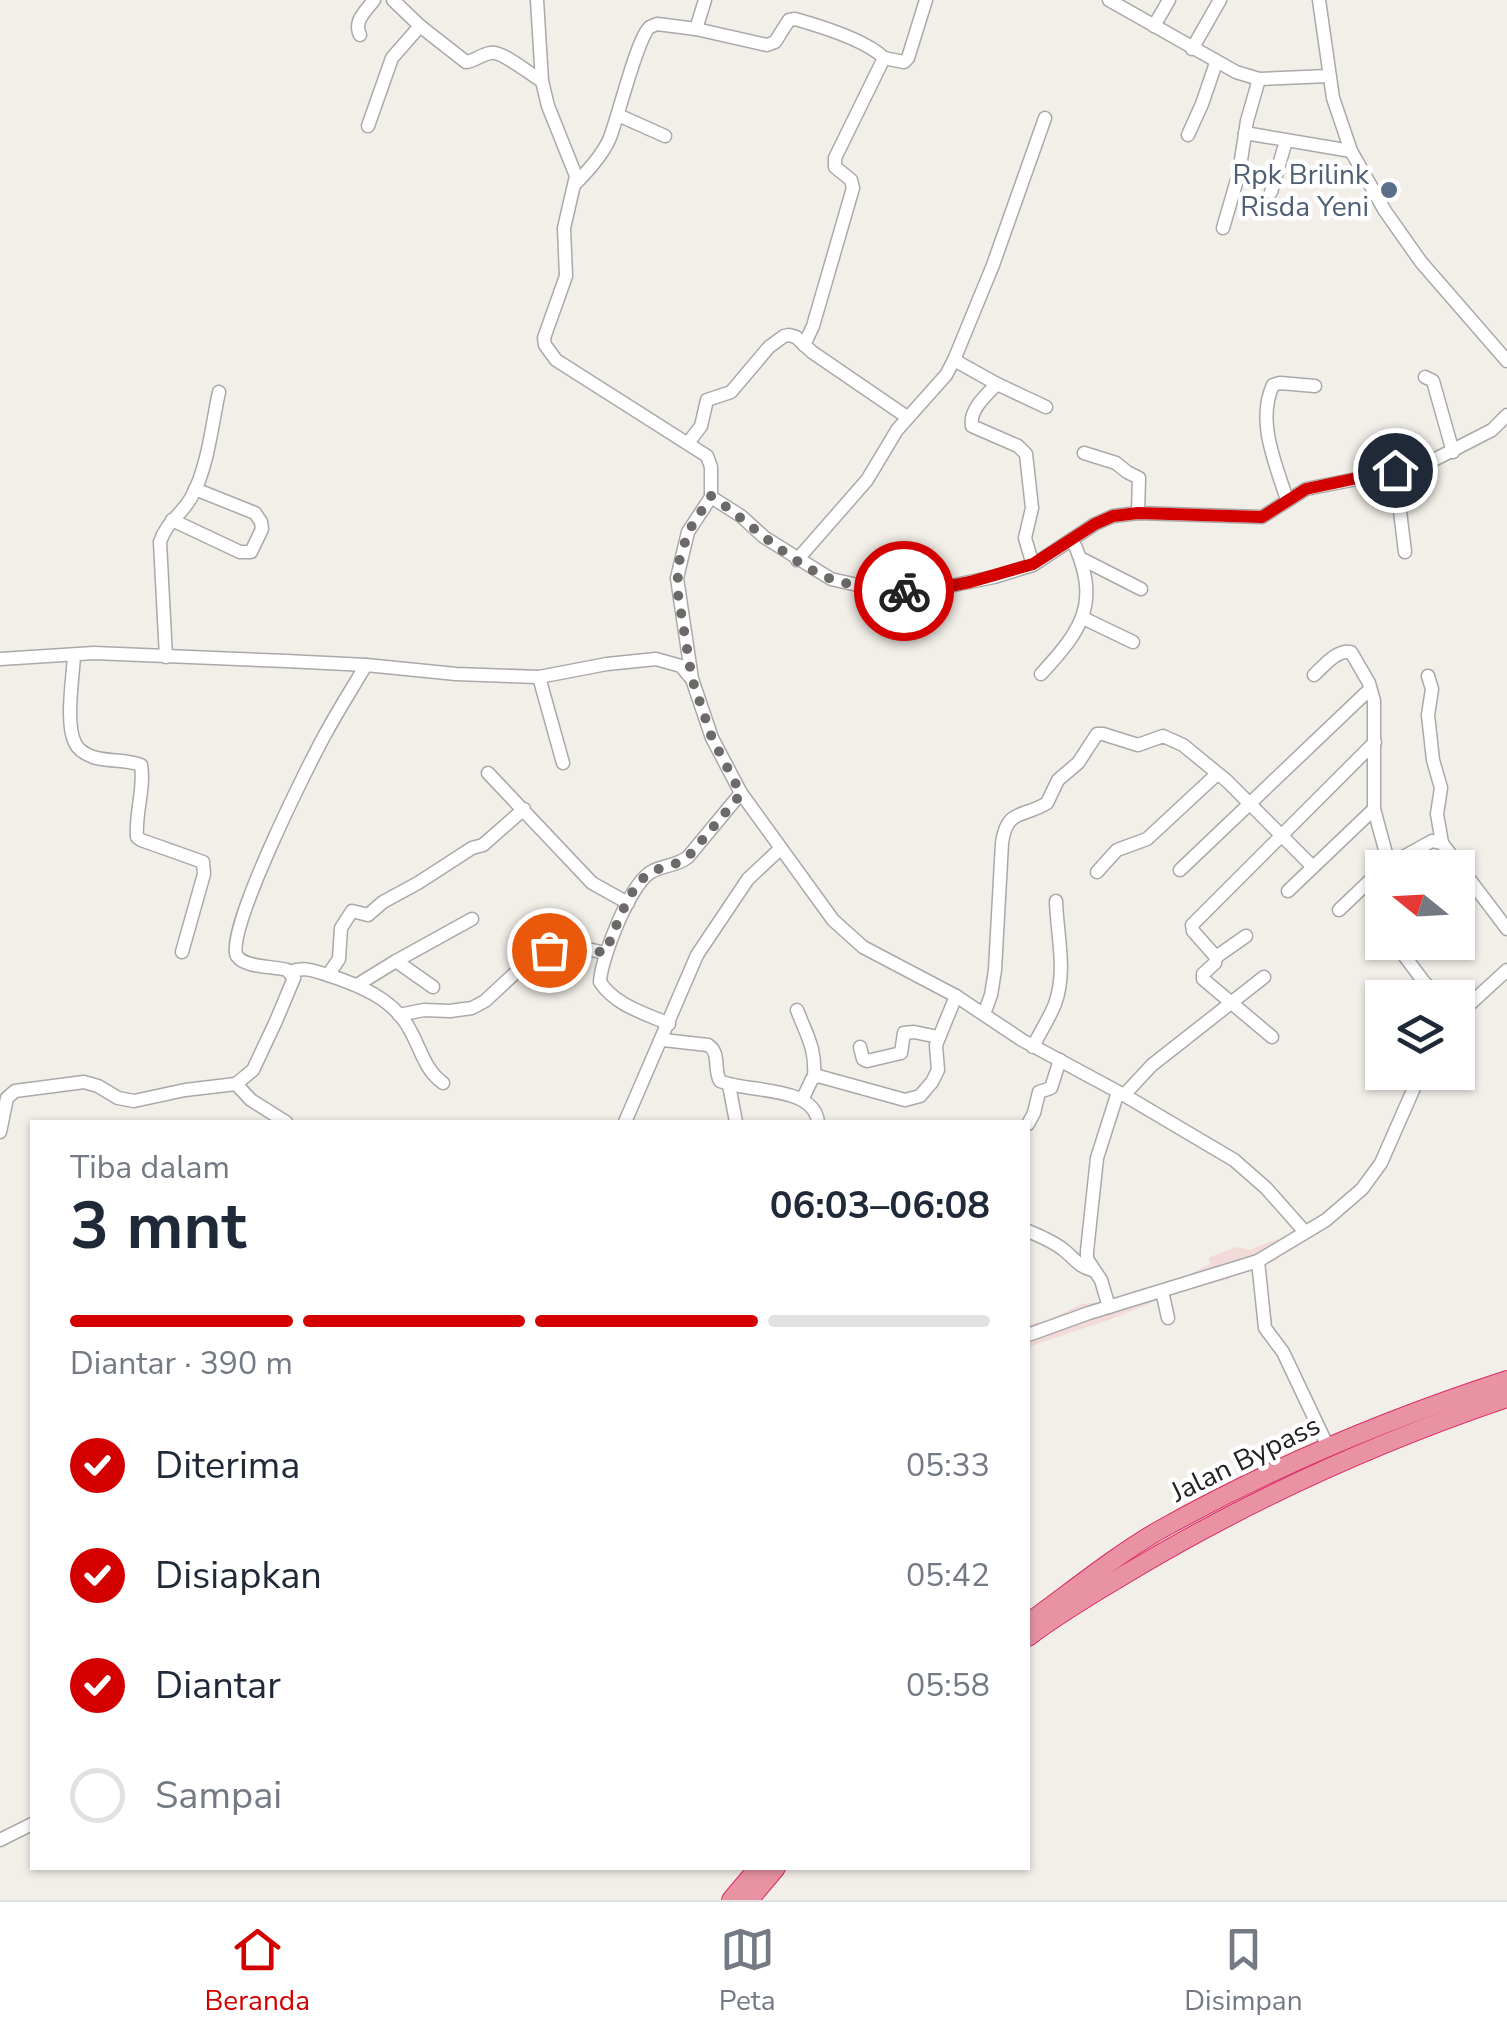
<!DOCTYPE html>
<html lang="id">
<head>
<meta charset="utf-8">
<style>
  :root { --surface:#fff; --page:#f2f2f3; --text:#1f2937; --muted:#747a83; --line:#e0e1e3; --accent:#d40000 }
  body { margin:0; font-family:"Nunito Sans",sans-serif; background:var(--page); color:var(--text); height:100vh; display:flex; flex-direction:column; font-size:38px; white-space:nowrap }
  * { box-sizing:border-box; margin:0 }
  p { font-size:32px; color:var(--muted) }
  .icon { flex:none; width:55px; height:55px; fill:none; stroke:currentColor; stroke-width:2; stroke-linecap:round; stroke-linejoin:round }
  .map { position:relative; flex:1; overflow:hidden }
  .drawer { position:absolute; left:30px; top:1120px; width:1000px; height:750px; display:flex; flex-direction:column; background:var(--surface); border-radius:0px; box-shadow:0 2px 8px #0004 }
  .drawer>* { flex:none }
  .needle { width:65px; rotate:288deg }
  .tools { position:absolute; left:1365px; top:850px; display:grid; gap:20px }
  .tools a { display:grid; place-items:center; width:110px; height:110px; border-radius:0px; background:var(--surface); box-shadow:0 2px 8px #0004; font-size:50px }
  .pin { position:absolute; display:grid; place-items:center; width:85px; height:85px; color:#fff; margin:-42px; border:5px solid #fff; border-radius:50%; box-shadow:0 2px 10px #0007 }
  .courier { position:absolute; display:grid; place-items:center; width:100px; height:100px; margin:-50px; border:8px solid #d40000; border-radius:50%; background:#fff; color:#222; box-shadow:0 2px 12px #0007 }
  .overview em { font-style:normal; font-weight:700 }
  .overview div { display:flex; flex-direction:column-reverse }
  .overview { display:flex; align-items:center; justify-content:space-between; height:170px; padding:0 40px }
  h1 { font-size:65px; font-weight:700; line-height:75px }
  .bar { display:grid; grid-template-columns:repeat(4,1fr); gap:15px 10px; align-content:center; height:120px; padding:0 40px }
  .bar i { height:12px; border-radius:8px; background:var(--line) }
  .bar .current { background:var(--accent) }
  .bar p { grid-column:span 4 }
  ol { padding:0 40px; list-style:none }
  li { display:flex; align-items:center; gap:30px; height:110px }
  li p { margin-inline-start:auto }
  li .icon { padding:10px; border-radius:50%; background:var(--accent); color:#fff; stroke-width:4 }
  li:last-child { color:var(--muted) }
  li i { width:55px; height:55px; border:5px solid var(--line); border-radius:50% }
  .tabs { display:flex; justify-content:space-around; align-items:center; height:140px; border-top:2px solid var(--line); background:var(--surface); font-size:28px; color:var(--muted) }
  .tabs a { display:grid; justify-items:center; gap:5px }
  .tabs .current { color:var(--accent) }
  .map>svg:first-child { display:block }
  .commercial { fill:#f2dad9 }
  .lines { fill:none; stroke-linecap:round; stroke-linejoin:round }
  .minor-casing { stroke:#a9a9a9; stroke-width:15 }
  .highway-casing { stroke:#dc2a67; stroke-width:20 }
  .minor { stroke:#fff; stroke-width:12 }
  .highway { stroke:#e892a2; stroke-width:18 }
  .done { stroke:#6b6a68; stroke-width:10; stroke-dasharray:0 18 }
  .route { stroke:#d40000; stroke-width:12 }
  .service-dot { fill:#5c6f8a; stroke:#fff; stroke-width:4 }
  .labels { text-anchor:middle; stroke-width:9; stroke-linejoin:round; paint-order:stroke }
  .service-label { font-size:28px; fill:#4e5e75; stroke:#fff; text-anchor:end }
  .street-label { font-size:28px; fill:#222; stroke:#fff }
</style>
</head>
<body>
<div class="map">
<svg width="1507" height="1900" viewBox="0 0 1507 1900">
  <rect width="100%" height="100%" fill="#f2efe9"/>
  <polygon class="commercial" points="1277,1239 1288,1248 1275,1261 1234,1273 1230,1279 1179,1291 1114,1318 1028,1347 1028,1325 1052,1318 1082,1304 1109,1301 1180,1279 1210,1264 1208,1258 1223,1252 1236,1247 1250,1250"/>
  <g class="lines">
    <g class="minor-casing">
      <g id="minor">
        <path d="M393 0 420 26 466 62C475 61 480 55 490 53 502 50 529 74 542 81"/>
        <polyline points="537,0 542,81 548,106 576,176 564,228 566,276 544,338 545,345 556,360 707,456 711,467 711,497 688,532 677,578 692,679 712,738 741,793 833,920 863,947 956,996 1022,1040 1124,1095 1234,1160 1266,1188 1305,1232"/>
        <polyline points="1109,0 1236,72 1259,79 1328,76"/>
        <polyline points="1319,0 1333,98 1351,151 1385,211 1421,262 1507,361"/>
        <polyline points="1154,26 1169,0"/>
        <polyline points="696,29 705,0"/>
        <path d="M360 35C353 21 366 11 374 0"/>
        <polyline points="1192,49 1220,0"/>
        <polyline points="884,58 904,62 908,58 926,0"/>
        <polyline points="618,115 665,136"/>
        <polyline points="368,126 392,58 420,26"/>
        <polyline points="1245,133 1351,151"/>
        <polyline points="1188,135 1202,104 1216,63"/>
        <path d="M575 184C588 171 601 157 609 140 618 119 637 37 650 27 652 26 655 25 657 24L696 29 767 45 775 42 789 20 795 19C820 26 866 40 884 58L835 158V167L851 180 853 188 813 326 804 345"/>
        <polyline points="1271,192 1286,141"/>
        <polyline points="1223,228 1239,173 1247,121 1259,79"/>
        <polyline points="954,360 997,384 1046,407"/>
        <polyline points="1425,377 1433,381 1453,452"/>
        <path d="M997 384C986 395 969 410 972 426L1018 446 1026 454 1032 508 1025 538 1033 565"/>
        <polyline points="688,443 701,426 707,400 731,392 769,347 784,336 789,335 796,337 812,352 907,417"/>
        <polyline points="1084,453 1116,463 1127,472 1139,478 1138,513"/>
        <polyline points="1395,470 1405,552"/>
        <polyline points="711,497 741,516 764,537 831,579 880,590 906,591 935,589 994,577 1033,565 1095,524 1113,516 1138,513 1262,517 1306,489 1422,466 1492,430 1507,415"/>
        <path d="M1287 500C1276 464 1256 422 1273 385L1280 383 1315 386"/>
        <polyline points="172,520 240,552 251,552 262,529 261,522 255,513 195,489"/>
        <polyline points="1082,559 1141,589"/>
        <polyline points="797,560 867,480 897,430 946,375 954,360 993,265 1045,118"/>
        <polyline points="1083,618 1133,642"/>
        <path d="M74 655C73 678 65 723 75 743 78 750 85 754 93 757 109 762 125 759 141 765 145 788 135 813 137 837L141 840 203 862 204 874 182 952"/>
        <path d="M166 657 160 542C166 522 183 514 192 496 208 467 212 424 219 392"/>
        <polyline points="0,659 94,653 286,661 366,665 456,674 539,677 607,664 656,659 681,666 690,677"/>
        <path d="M1041 674C1084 628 1101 601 1072 539"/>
        <path d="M1314 675C1324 666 1337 649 1351 652L1369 683 1374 701V809L1390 868"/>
        <polyline points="1428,676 1432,689 1428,715 1433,760 1441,788 1437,814 1442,843"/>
        <polyline points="539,677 563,763"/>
        <polyline points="488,773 592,883 628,903"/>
        <polyline points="1385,867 1432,841 1442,843 1507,929"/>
        <polyline points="1180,870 1370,689"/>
        <polyline points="1097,872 1117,850 1147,839 1217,774"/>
        <polyline points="1288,891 1374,809"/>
        <polyline points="1339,910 1382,869"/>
        <polyline points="1397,946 1424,982 1442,998"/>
        <polyline points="1216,957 1246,936"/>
        <polyline points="396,961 433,987"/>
        <path d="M290 972C304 966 314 971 328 975 359 985 394 999 410 1030 421 1049 424 1069 443 1083"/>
        <polyline points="328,975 339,959 341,928 352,911 368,915 383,902 418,883 472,848 483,845 524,809"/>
        <polyline points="357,985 396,961 472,919"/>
        <path d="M797 1010C807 1036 816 1048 814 1077"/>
        <path d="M984 1014 991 995 995 970 1002 843C1007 808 1023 818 1047 803L1058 780 1078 763 1097 734H1103L1138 745 1163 736 1183 745 1227 781 1313 867"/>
        <polyline points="399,1015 424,1010 450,1011 472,1008 485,1001 541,949 549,950 556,954 575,946 605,953"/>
        <polyline points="1458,1015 1507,970"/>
        <path d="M669 1024C644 1013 615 1005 600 982 601 958 630 884 651 872 663 865 677 866 688 857L741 793"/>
        <polyline points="1272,1037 1203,979 1203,974 1215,963 1216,957 1193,931 1192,925 1375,742"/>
        <path d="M663 1040 708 1045C721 1053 713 1069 720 1081 747 1093 814 1085 818 1122"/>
        <polyline points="860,1047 863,1059 867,1061 901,1053 904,1033 914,1032 938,1037"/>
        <path d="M1033 1047C1040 1032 1049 1019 1055 1004 1067 971 1057 935 1056 901"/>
        <polyline points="236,1084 251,1100 286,1122"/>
        <polyline points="729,1085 736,1122"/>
        <polyline points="1124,1095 1152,1065 1264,977"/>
        <polyline points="803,1098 812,1079 818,1076 905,1100 920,1096 932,1082 938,1070 936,1045 956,996"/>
        <polyline points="625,1122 697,955 748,879 780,849"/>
        <polyline points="1028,1124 1034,1113 1039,1092 1051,1088 1060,1060"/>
        <path d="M0 1132 7 1098 15 1091 84 1082 98 1086 118 1098 134 1101 185 1090 236 1084 253 1070 276 1021 294 978 287 970C274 966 245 968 237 956 223 935 311 759 327 731 339 709 353 687 366 665"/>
        <path d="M1028 1231C1040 1236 1055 1242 1065 1251 1076 1260 1078 1266 1092 1270"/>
        <polyline points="1258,1261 1265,1328 1283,1352 1328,1447"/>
        <polyline points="1162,1291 1168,1318"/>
        <polyline points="1109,1307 1101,1280 1087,1259 1087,1251 1097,1158 1118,1092"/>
        <polyline points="1028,1335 1089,1313 1258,1261 1326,1220 1362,1189 1381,1163 1421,1072"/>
        <polyline points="0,1840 32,1824"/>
      </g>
    </g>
    <g class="highway-casing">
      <g id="highway">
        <path d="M1028 1623C1071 1592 1112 1558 1158 1531 1268 1469 1387 1419 1507 1380"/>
        <path d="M1028 1637C1058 1614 1092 1594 1124 1575 1245 1502 1374 1443 1507 1398"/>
        <polyline points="731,1900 758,1868"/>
        <polyline points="749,1900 776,1868"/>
      </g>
    </g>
    <use href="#minor" class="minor"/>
    <use href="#highway" class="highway"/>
  </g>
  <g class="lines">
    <path class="done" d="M549 950 556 954 575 946 605 953C615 931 629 885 650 873 662 866 676 866 688 857L741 794 712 738 692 679 677 588 679 562 688 532 711 496C750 522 791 565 834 580 857 587 881 590 904 591"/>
    <polyline class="route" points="904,591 935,589 970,582 1033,564 1095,524 1113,516 1138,513 1262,517 1306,489 1395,470"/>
  </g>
  <circle class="service-dot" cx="1389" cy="190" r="10"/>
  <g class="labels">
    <g class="service-label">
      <text x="1369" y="184">Rpk Brilink<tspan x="1369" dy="32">Risda Yeni</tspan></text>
    </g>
    <g class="street-label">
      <text transform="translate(1245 1458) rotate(-26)" y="10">Jalan Bypass</text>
    </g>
  </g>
</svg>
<div class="tools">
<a><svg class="needle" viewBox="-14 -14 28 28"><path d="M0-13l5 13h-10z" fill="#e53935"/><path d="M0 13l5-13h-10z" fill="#747a83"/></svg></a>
<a><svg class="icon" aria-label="layers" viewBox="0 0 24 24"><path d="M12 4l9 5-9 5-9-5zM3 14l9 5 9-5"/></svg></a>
</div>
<div class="pin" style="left:549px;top:950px;background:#ea580c"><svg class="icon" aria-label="bag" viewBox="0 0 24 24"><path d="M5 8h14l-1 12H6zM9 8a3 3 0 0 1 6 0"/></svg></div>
<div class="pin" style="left:1395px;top:470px;background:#1f2937"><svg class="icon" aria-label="home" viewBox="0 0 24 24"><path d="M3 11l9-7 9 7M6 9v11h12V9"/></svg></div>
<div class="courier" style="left:904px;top:591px"><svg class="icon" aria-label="bike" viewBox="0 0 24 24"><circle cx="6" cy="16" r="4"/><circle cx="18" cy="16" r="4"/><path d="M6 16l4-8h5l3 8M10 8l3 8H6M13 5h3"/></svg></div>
<section class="drawer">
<div class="overview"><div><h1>3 mnt</h1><p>Tiba dalam</p></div><em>06:03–06:08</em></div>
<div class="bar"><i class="current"></i><i class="current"></i><i class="current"></i><i></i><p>Diantar · 390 m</p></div>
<ol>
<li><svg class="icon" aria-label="check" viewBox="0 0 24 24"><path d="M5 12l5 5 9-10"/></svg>Diterima<p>05:33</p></li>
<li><svg class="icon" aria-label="check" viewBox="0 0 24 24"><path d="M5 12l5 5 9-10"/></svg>Disiapkan<p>05:42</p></li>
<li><svg class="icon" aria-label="check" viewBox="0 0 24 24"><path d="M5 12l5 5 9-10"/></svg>Diantar<p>05:58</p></li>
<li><i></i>Sampai</li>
</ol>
</section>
</div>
<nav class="tabs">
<a class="current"><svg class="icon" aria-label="home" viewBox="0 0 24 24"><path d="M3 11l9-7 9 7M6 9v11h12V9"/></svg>Beranda</a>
<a><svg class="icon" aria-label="map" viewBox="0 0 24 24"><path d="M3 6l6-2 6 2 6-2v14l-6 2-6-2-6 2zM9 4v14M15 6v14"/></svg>Peta</a>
<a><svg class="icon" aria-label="saved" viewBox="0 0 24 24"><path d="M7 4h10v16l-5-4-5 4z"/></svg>Disimpan</a>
</nav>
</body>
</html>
